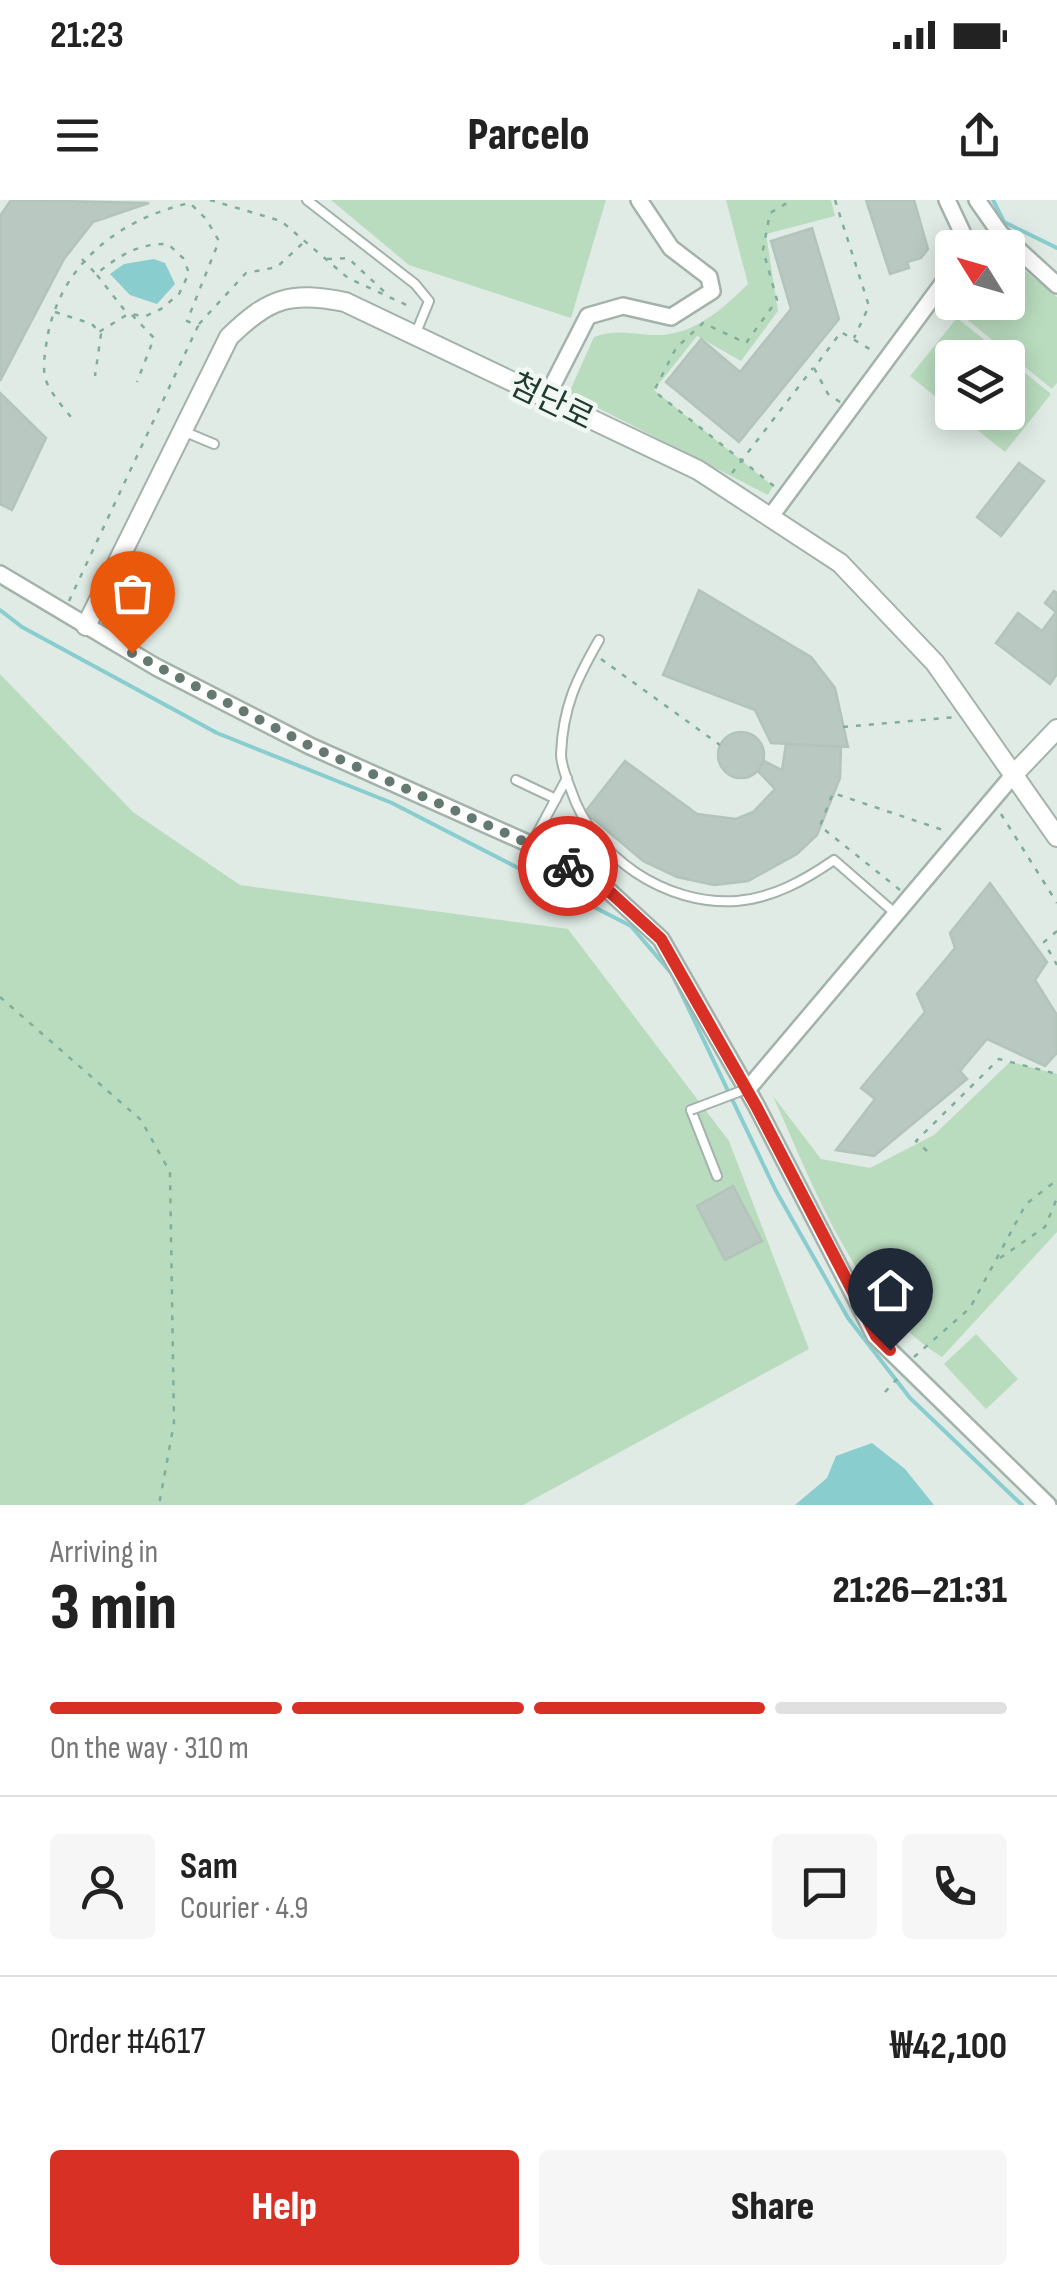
<!DOCTYPE html>
<html lang="en">
<head>
<meta charset="utf-8">
<style>
  :root { --surface:#fff; --page:#f6f6f6; --text:#222; --muted:#767676; --line:#e0e0e0; --accent:#d93025 }
  body { margin:0; font-family:"Sofia Sans Condensed","Noto Sans KR",sans-serif; background:var(--page); color:var(--text); height:100vh; display:flex; flex-direction:column; font-size:38px; white-space:nowrap }
  * { box-sizing:border-box; margin:0 }
  p { font-size:32px; color:var(--muted) }
  .icon { flex:none; width:55px; height:55px; fill:none; stroke:currentColor; stroke-width:2; stroke-linecap:round; stroke-linejoin:round }
  .map { position:relative; height:1305px; overflow:hidden }
  .sheet { display:flex; flex-direction:column; background:var(--surface); flex:1 }
  .sheet>* { flex:none }
  .needle { width:65px; rotate:307deg }
  .controls { position:absolute; left:935px; top:30px; display:grid; gap:20px }
  .controls a { display:grid; place-items:center; width:90px; height:90px; border-radius:10px; background:var(--surface); box-shadow:0 5px 25px #0003; font-size:50px }
  .pin { position:absolute; display:grid; place-items:center; width:85px; height:85px; color:#fff; margin:-102px -42px; border-radius:50% 50% 50% 0; rotate:-45deg; box-shadow:0 0 10px #0007 }
  .pin .icon { rotate:45deg }
  .courier { position:absolute; display:grid; place-items:center; width:100px; height:100px; margin:-50px; border:8px solid #d93025; border-radius:50%; background:#fff; color:#222; box-shadow:0 2px 12px #0007 }
  .summary em { font-style:normal; font-weight:800 }
  .summary div { display:flex; flex-direction:column-reverse }
  .summary { display:flex; align-items:center; justify-content:space-between; height:170px; padding:0 50px }
  h1 { font-size:65px; font-weight:800; line-height:75px }
  .bar { display:grid; grid-template-columns:repeat(4,1fr); gap:15px 10px; align-content:center; height:120px; padding:0 50px }
  .bar i { height:12px; border-radius:8px; background:var(--line) }
  .bar .active { background:var(--accent) }
  .bar p { grid-column:span 4 }
  .line { display:flex; align-items:center; gap:25px; padding:0 50px; border-top:2px solid var(--line) }
  .line div { flex:1 }
  .round { display:grid; place-items:center; flex:none; width:105px; height:105px; border-radius:10px; background:var(--page) }
  .cta { display:flex; gap:20px; margin-top:auto; padding:20px 50px }
  .cta a { flex:1; height:115px; border-radius:10px; background:var(--accent); color:#fff; font-size:40px; font-weight:800; line-height:115px; text-align:center }
  .cta a+a { background:var(--page); color:var(--text) }
  .status { display:flex; justify-content:space-between; align-items:center; height:70px; padding:0 50px; background:var(--surface); direction:ltr }
  .status svg { height:28px; fill:currentColor }
  header { display:flex; justify-content:space-between; align-items:center; height:130px; padding:0 50px; background:var(--surface); font-size:45px; font-weight:800 }
  .map>svg:first-child { display:block }
  .green { fill:#b9dcbe }
  .water { fill:#89cdcf }
  .lines { fill:none; stroke-linecap:round; stroke-linejoin:round }
  .stream { stroke:#89cdcf; stroke-width:4 }
  .building { fill:#b9c8c0; stroke:#b3c4bb; stroke-width:2.5 }
  .service-casing { stroke:#a3b3ab; stroke-width:12 }
  .minor-casing { stroke:#a3b3ab; stroke-width:20 }
  .tertiary-casing { stroke:#a3b3ab; stroke-width:22 }
  .path { stroke:#81ae9a; stroke-width:2.5; stroke-dasharray:5 8; stroke-linecap:butt }
  .service { stroke:#fff; stroke-width:8 }
  .minor { stroke:#fff; stroke-width:15 }
  .tertiary { stroke:#fff; stroke-width:18 }
  .service-bridge-casing { stroke:#a3b3ab; stroke-width:12; stroke-linecap:butt }
  .service-bridge { stroke:#fff; stroke-width:8 }
  .done { stroke:#647970; stroke-width:10; stroke-dasharray:0 18 }
  .route { stroke:#d93025; stroke-width:12 }
  .labels { text-anchor:middle; stroke-width:9; stroke-linejoin:round; paint-order:stroke }
  .street-label { font-size:32px; fill:#213b31; stroke:#f1f8f3 }
</style>
</head>
<body>
<div class="status"><b>21:23</b><svg viewBox="0 0 49 12"><path d="M0 12V9h3v3zM5 12V6h3v6zM10 12V3h3v9zM15 12V0h3v12zM26 1h20v11H26zM47 4h2v5h-2z"/></svg></div>
<header><svg class="icon" aria-label="menu" viewBox="0 0 24 24"><path d="M4 6h16M4 12h16M4 18h16"/></svg>Parcelo<svg class="icon" aria-label="share" viewBox="0 0 24 24"><path d="M12 15V3M7 8l5-5 5 5M5 13v7h14v-7"/></svg></header>
<div class="map">
<svg width="1057" height="1305" viewBox="0 0 1057 1305">
  <rect width="100%" height="100%" fill="#e0ebe5"/>
  <g class="green">
    <polygon points="331,0 606,0 571,118 409,65"/>
    <path d="M726 0H831L835 16 766 34 778 111 741 161 697 136 654 190 773 286 768 295 569 193 594 137C617 128 634 135 658 135 694 135 724 108 748 84Z"/>
    <polygon points="1008,57 1057,97 1057,183 1052,189 958,112 966,103 1008,102"/>
    <polygon points="957,118 1006,157 952,158 952,210 910,176"/>
    <polygon points="1008,159 1051,194 1005,252 956,213 1008,212"/>
    <polygon points="0,474 133,612 240,685 568,729 729,941 809,1149 523,1305 0,1305"/>
    <path d="M1010 862 1057 874V1032L942 1157C856 1104 813 985 773 896L821 959 870 968 934 935Z"/>
    <polygon points="976,1134 1018,1179 986,1209 944,1164"/>
  </g>
  <g class="water">
    <polygon points="154,59 165,63 175,84 157,104 130,95 110,74 124,64"/>
    <polygon points="872,1243 905,1269 934,1305 795,1305 827,1278 836,1256"/>
  </g>
  <g class="lines">
    <g class="stream">
      <polyline points="993,0 1004,22 1057,48"/>
      <polyline points="0,410 22,427 217,533 392,603 631,726 672,774 776,991 848,1118 910,1198 1022,1305"/>
    </g>
  </g>
  <g class="building">
    <polygon points="11,0 149,3 93,22 64,59 0,181 0,16"/>
    <polygon points="866,0 914,0 928,49 921,58 907,62 909,68 890,74"/>
    <polygon points="812,28 839,119 739,242 666,182 701,139 740,172 791,109 771,41"/>
    <polygon points="0,193 46,238 12,310 0,304"/>
    <polygon points="1019,263 1044,281 1001,336 977,317"/>
    <polygon points="699,390 811,457 835,488 848,547 771,543 755,510 663,475"/>
    <polygon points="1054,391 1057,393 1057,474 1050,484 996,443 1018,413 1042,431 1056,412 1045,403"/>
    <circle cx="741" cy="555" r="23"/>
    <polygon points="786,544 841,547 840,578 817,635 797,654 748,681 714,685 677,677 643,661 585,612 625,561 697,614 736,619 753,612 775,589 758,571 764,561 782,570"/>
    <polygon points="990,683 1047,762 1035,780 1057,815 1057,853 1045,866 987,839 960,871 967,879 874,956 836,950 875,899 861,888 925,812 917,794 955,748 950,733"/>
    <polygon points="733,986 762,1041 725,1060 697,1006"/>
  </g>
  <g class="lines">
    <g class="service-casing">
      <g id="service">
        <polyline points="307,0 415,84 429,101 415,135"/>
        <polyline points="183,231 214,244"/>
        <path d="M599 440C576 480 563 507 561 554 561 566 567 579 571 590 593 657 666 706 737 701 773 698 805 680 834 660L896 714"/>
        <polyline points="516,580 556,599"/>
        <polyline points="531,645 567,578"/>
        <polyline points="691,910 717,976"/>
      </g>
    </g>
    <g class="minor-casing">
      <g id="minor">
        <polyline points="947,0 963,34 962,48"/>
        <polyline points="977,0 1000,33 1057,85"/>
        <polyline points="546,198 588,116 623,106 671,117 712,91 709,77 671,48 639,0"/>
        <polyline points="771,316 952,71"/>
        <polyline points="0,374 156,467 310,546 541,649 610,692 661,739 756,905 875,1136 1048,1305"/>
        <polyline points="747,890 1015,573"/>
      </g>
    </g>
    <g class="tertiary-casing">
      <g id="tertiary">
        <path d="M86 426 229 137C269 98 290 91 345 102L698 270 840 363 935 463 1057 637"/>
        <polyline points="1015,573 1057,529"/>
      </g>
    </g>
    <g class="path">
      <polyline points="210,0 281,21 348,78 413,108"/>
      <polyline points="835,0 869,106 854,138"/>
      <path d="M82 59 96 74C119 56 138 43 168 44L183 58 189 73 179 94 161 109 146 116 128 114 99 132"/>
      <polyline points="327,59 348,58 389,96"/>
      <polyline points="97,75 126,112"/>
      <polyline points="55,112 92,124 101,134 95,176"/>
      <polyline points="132,115 154,138 137,182"/>
      <polyline points="199,124 246,73 277,67 303,43"/>
      <polyline points="840,202 828,194 814,168 841,132 873,151"/>
      <polyline points="732,273 813,168"/>
      <polyline points="774,286 654,191 676,148 703,123 746,143 777,100 763,50 770,13 792,0"/>
      <path d="M69 401 198 126 187 121 219 41 206 19 190 3C118 19 60 65 47 139 45 153 41 173 48 185 54 197 63 207 71 217"/>
      <polyline points="601,459 720,545"/>
      <polyline points="843,527 956,517"/>
      <polyline points="1001,614 1057,703"/>
      <polyline points="900,690 820,626 833,593 946,631"/>
      <polyline points="1057,731 1044,742 1057,765"/>
      <polyline points="0,797 141,920 170,972 174,1223 159,1305"/>
      <polyline points="927,951 916,941 999,859 1053,873 1057,868"/>
      <polyline points="1000,1058 1045,1027 1057,998"/>
      <polyline points="914,1157 970,1108 1026,1004 1057,980"/>
      <polyline points="885,1192 898,1178"/>
    </g>
    <use href="#service" class="service"/>
    <use href="#minor" class="minor"/>
    <use href="#tertiary" class="tertiary"/>
    <g class="service-bridge-casing">
      <polyline id="service-bridge" points="691,910 749,888"/>
    </g>
    <use href="#service-bridge" class="service-bridge"/>
  </g>
  <g class="lines">
    <polyline class="done" points="132,453 310,546 532,645 568,666"/>
    <polyline class="route" points="568,666 610,692 661,739 756,906 876,1136 890,1150"/>
  </g>
  <g class="labels">
    <g class="street-label">
      <text transform="translate(552 201) rotate(26)" y="11">첨단로</text>
    </g>
  </g>
</svg>
<div class="controls">
<a><svg class="needle" viewBox="-14 -14 28 28"><path d="M0-13l5 13h-10z" fill="#e53935"/><path d="M0 13l5-13h-10z" fill="#767676"/></svg></a>
<a><svg class="icon" aria-label="layers" viewBox="0 0 24 24"><path d="M12 4l9 5-9 5-9-5zM3 14l9 5 9-5"/></svg></a>
</div>
<div class="pin" style="left:132px;top:453px;background:#ea580c"><svg class="icon" aria-label="bag" viewBox="0 0 24 24"><path d="M5 8h14l-1 12H6zM9 8a3 3 0 0 1 6 0"/></svg></div>
<div class="pin" style="left:890px;top:1150px;background:#1f2937"><svg class="icon" aria-label="home" viewBox="0 0 24 24"><path d="M3 11l9-7 9 7M6 9v11h12V9"/></svg></div>
<div class="courier" style="left:568px;top:666px"><svg class="icon" aria-label="bike" viewBox="0 0 24 24"><circle cx="6" cy="16" r="4"/><circle cx="18" cy="16" r="4"/><path d="M6 16l4-8h5l3 8M10 8l3 8H6M13 5h3"/></svg></div>
</div>
<section class="sheet">
<div class="summary"><div><h1>3 min</h1><p>Arriving in</p></div><em>21:26–21:31</em></div>
<div class="bar"><i class="active"></i><i class="active"></i><i class="active"></i><i></i><p>On the way · 310 m</p></div>
<div class="line" style="height:180px"><a class="round"><svg class="icon" aria-label="person" viewBox="0 0 24 24"><circle cx="12" cy="8" r="4"/><path d="M4 21q1-7 8-7t8 7"/></svg></a><div><b>Sam</b><p>Courier · 4.9</p></div><a class="round"><svg class="icon" aria-label="chat" viewBox="0 0 24 24"><path d="M4 5h16v11H9l-5 4z"/></svg></a><a class="round"><svg class="icon" aria-label="phone" viewBox="0 0 24 24"><path d="M5 4h4l2 5-3 2q2 4 5 5l2-3 5 2v4C11 20 4 13 5 4z"/></svg></a></div>
<div class="line" style="height:130px"><div>Order #4617</div><b>₩42,100</b></div>
<div class="cta"><a>Help</a><a>Share</a></div>
</section>
</body>
</html>
